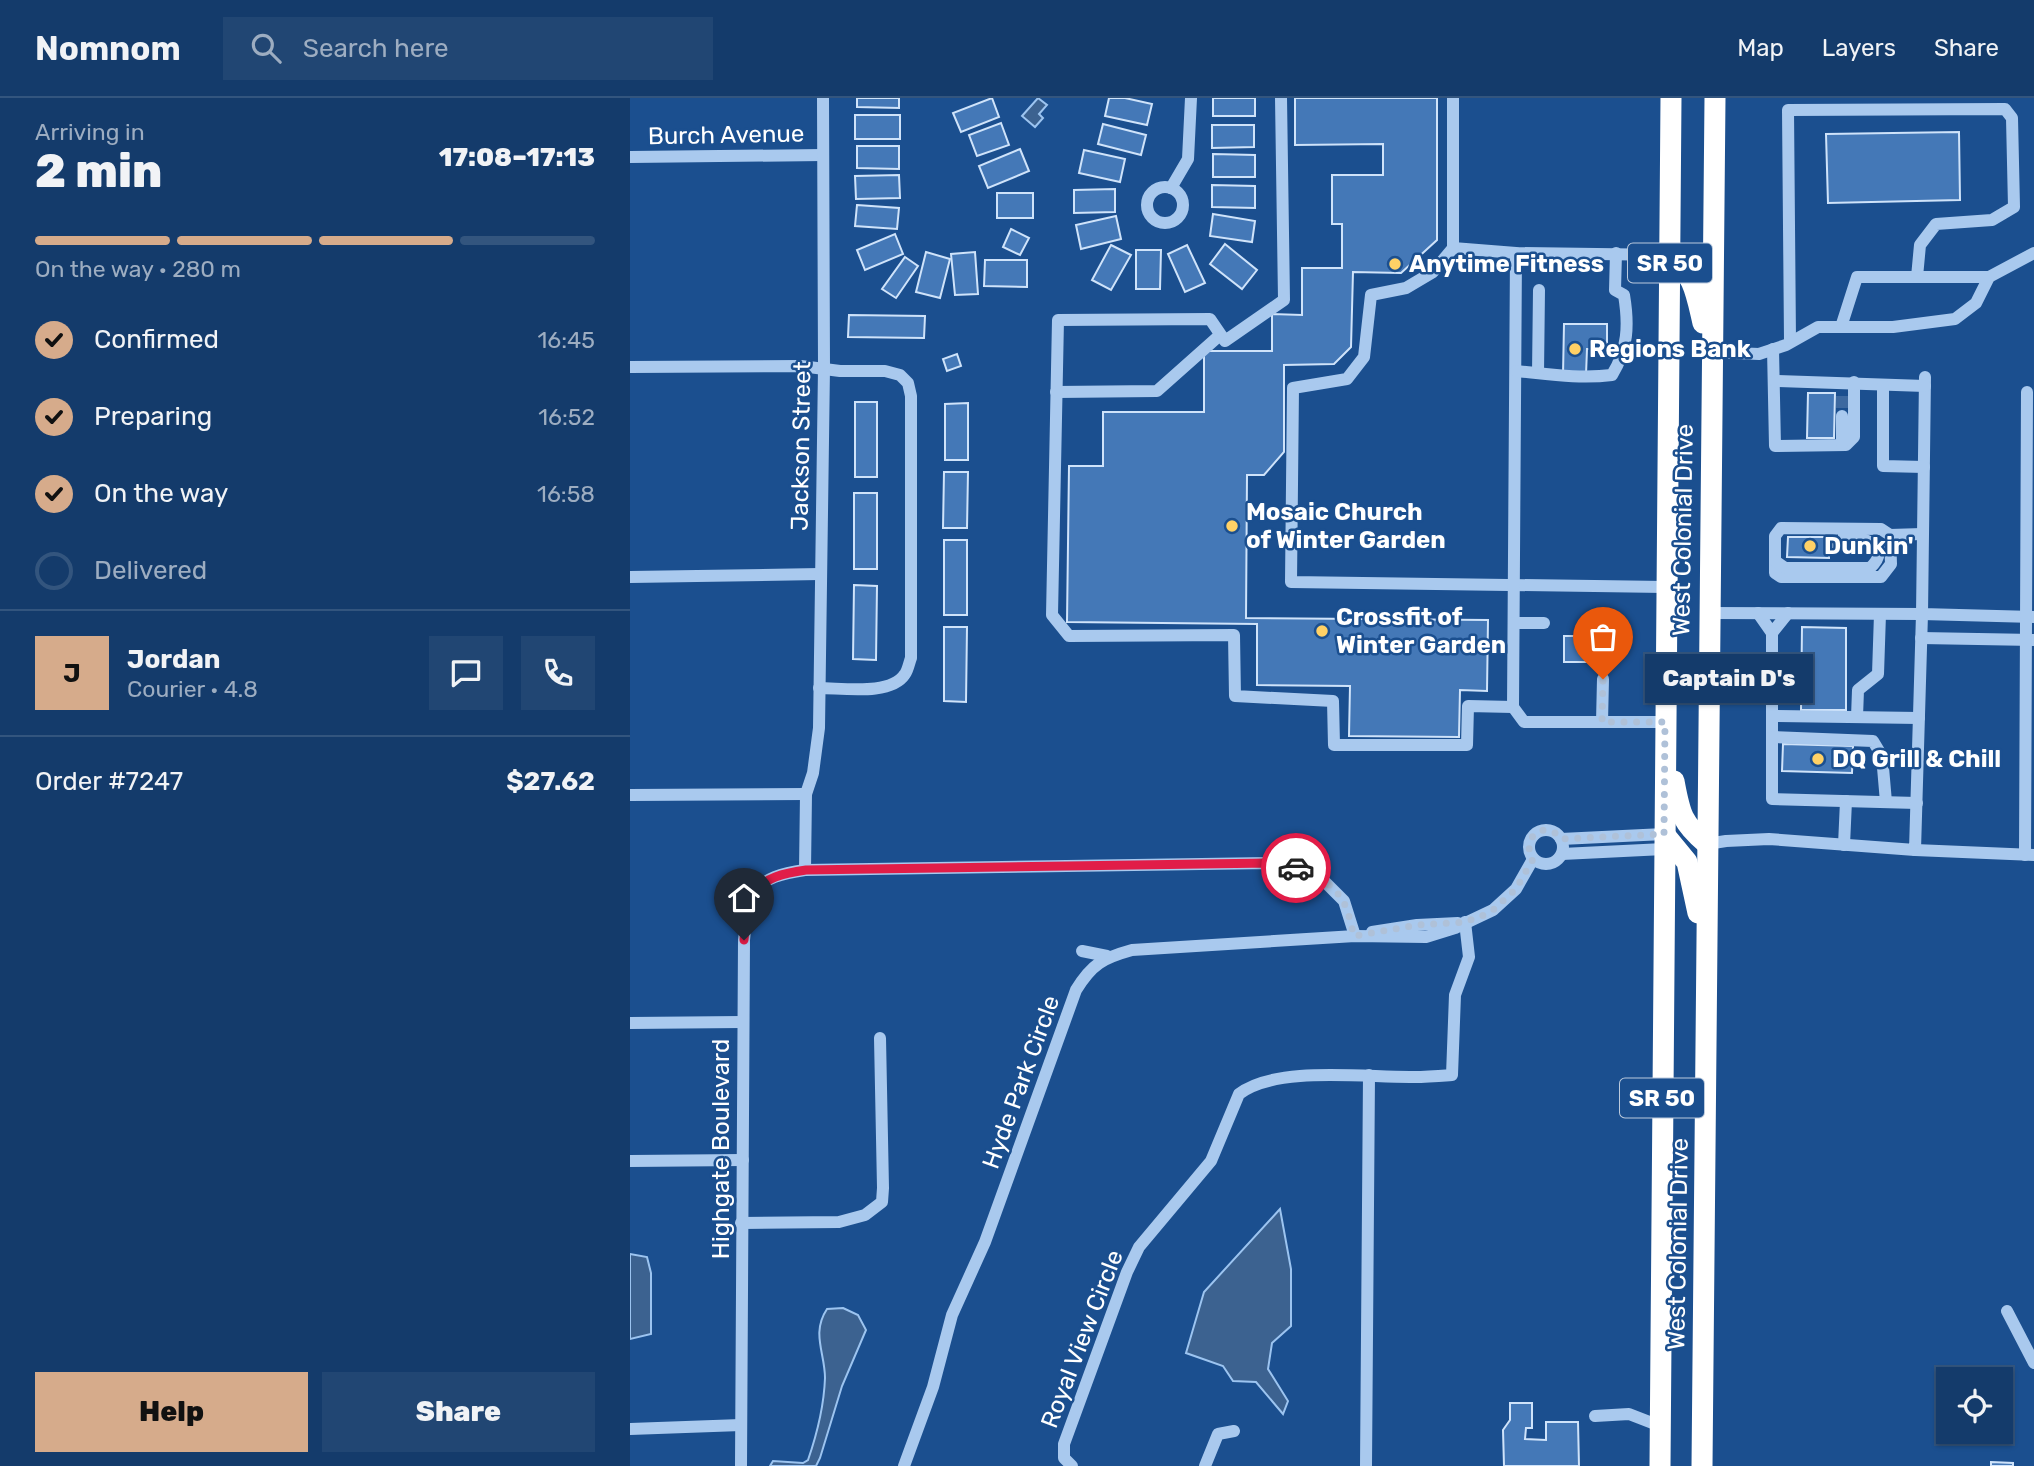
<!DOCTYPE html>
<html lang="en">
<head>
<meta charset="utf-8">
<style>
  :root { --surface:#143b6b; --page:#214673; --text:#f1f3f6; --muted:#9dadc1; --line:#33557e; --accent:#d6ab8b }
  body { margin:0; font-family:Rubik,sans-serif; background:var(--page); color:var(--text); height:100vh; display:flex; flex-direction:column; font-size:26px; white-space:nowrap }
  * { box-sizing:border-box; margin:0 }
  p { font-size:23px; color:var(--muted) }
  .icon { flex:none; width:38px; height:38px; fill:none; stroke:currentColor; stroke-width:2; stroke-linecap:round; stroke-linejoin:round }
  .map { position:relative; flex:1; overflow:hidden }
  .sheet { display:flex; flex-direction:column; background:var(--surface); width:630px }
  .sheet>* { flex:none }
  .buttons { position:absolute; left:1306px; top:1269px; display:grid; gap:14px }
  .buttons a { display:grid; place-items:center; width:77px; height:77px; border-radius:0px; background:var(--surface); box-shadow:0 2px 5px #0004,0 0 0 2px var(--line); font-size:35px }
  .pin { position:absolute; display:grid; place-items:center; width:60px; height:60px; color:#fff; margin:-72px -30px; border-radius:50% 50% 50% 0; rotate:-45deg; box-shadow:0 0 7px #0007 }
  .pin .icon { rotate:45deg }
  .courier { position:absolute; display:grid; place-items:center; width:70px; height:70px; margin:-35px; border:5px solid #e11d48; border-radius:50%; background:#fff; color:#222; box-shadow:0 2px 9px #0007 }
  .bubble { position:absolute; height:49px; border-radius:0px; background:var(--surface); box-shadow:0 2px 5px #0004,0 0 0 2px var(--line); font-size:23px; font-weight:800; line-height:49px; text-align:center }
  .overview em { font-style:normal; font-weight:800 }
  .overview div { display:flex; flex-direction:column-reverse }
  .overview { display:flex; align-items:center; justify-content:space-between; height:119px; padding:0 35px }
  h1 { font-size:46px; font-weight:800; line-height:52px }
  .bar { display:grid; grid-template-columns:repeat(4,1fr); gap:10px 7px; align-content:center; height:84px; padding:0 35px }
  .bar i { height:9px; border-radius:5px; background:var(--line) }
  .bar .active { background:var(--accent) }
  .bar p { grid-column:span 4 }
  .line { display:flex; align-items:center; gap:18px; padding:0 35px; border-top:2px solid var(--line) }
  .line div { flex:1 }
  .round { display:grid; place-items:center; flex:none; width:74px; height:74px; border-radius:0px; background:var(--page) }
  ol { padding:0 35px; list-style:none }
  li { display:flex; align-items:center; gap:21px; height:77px }
  li p { margin-inline-start:auto }
  li .icon { padding:7px; border-radius:50%; background:var(--accent); color:#111; stroke-width:4 }
  li:last-child { color:var(--muted) }
  li i { width:38px; height:38px; border:4px solid var(--line); border-radius:50% }
  .cta { display:flex; gap:14px; margin-top:auto; padding:14px 35px }
  .cta a { flex:1; height:80px; border-radius:0px; background:var(--accent); color:#111; font-size:28px; font-weight:800; line-height:80px; text-align:center }
  .cta a+a { background:var(--page); color:var(--text) }
  header { display:flex; align-items:center; gap:42px; box-sizing:border-box; height:98px; padding:0 35px; background:var(--surface); border-bottom:2px solid var(--line) }
  header strong { font-size:33px }
  nav { display:flex; gap:38px; margin-inline-start:auto; font-size:24px }
  .search { width:490px; height:63px; background:var(--page); display:flex; align-items:center; gap:18px; box-sizing:border-box; padding:0 24px; border-radius:0px; color:var(--muted); font-size:26px }
  main { display:flex; flex:1; min-height:0 }
  .map>svg:first-child { display:block }
  .water { fill:#3c6290; stroke:#9cc4f0; stroke-width:2 }
  .building { fill:#4478b7; stroke:#cfe3fa; stroke-width:2 }
  .lines { fill:none; stroke-linecap:round; stroke-linejoin:round }
  .minor-tunnel { stroke:#3d69a0; stroke-width:12; stroke-dasharray:12 6; stroke-linecap:butt }
  .minor { stroke:#a9c9ee; stroke-width:12 }
  .highway { stroke:#fff; stroke-width:21 }
  .done { stroke:#afc1d8; stroke-width:7; stroke-dasharray:0 12.6 }
  .route { stroke:#e11d48; stroke-width:9 }
  .poi-dot { fill:#ffd166; stroke:#1b4f8f; stroke-width:2.5 }
  .labels { text-anchor:middle; stroke-width:5; stroke-linejoin:round; paint-order:stroke }
  .shield { fill:#1b4f8f; stroke:#bbcadd; stroke-width:2 }
  .shield-label { font-size:23px; font-weight:bold; fill:#fff }
  .street-label { font-size:24px; fill:#fff; stroke:#1b4f8f }
  .poi-label { font-size:24px; font-weight:bold; fill:#fff; stroke:#1b4f8f; text-anchor:start }
</style>
</head>
<body>
<header>
<strong>Nomnom</strong>
<div class="search"><svg class="icon" aria-label="search" viewBox="0 0 24 24"><circle cx="10" cy="10" r="6"/><path d="M15 15l6 6"/></svg>Search here</div>
<nav><a>Map</a><a>Layers</a><a>Share</a></nav>
</header>
<main>
<section class="sheet">
<div class="overview"><div><h1>2 min</h1><p>Arriving in</p></div><em>17:08–17:13</em></div>
<div class="bar"><i class="active"></i><i class="active"></i><i class="active"></i><i></i><p>On the way · 280 m</p></div>
<ol>
<li><svg class="icon" aria-label="check" viewBox="0 0 24 24"><path d="M5 12l5 5 9-10"/></svg>Confirmed<p>16:45</p></li>
<li><svg class="icon" aria-label="check" viewBox="0 0 24 24"><path d="M5 12l5 5 9-10"/></svg>Preparing<p>16:52</p></li>
<li><svg class="icon" aria-label="check" viewBox="0 0 24 24"><path d="M5 12l5 5 9-10"/></svg>On the way<p>16:58</p></li>
<li><i></i>Delivered</li>
</ol>
<div class="line" style="height:126px"><b class="round" style="background:var(--accent);color:#111">J</b><div><b>Jordan</b><p>Courier · 4.8</p></div><a class="round"><svg class="icon" aria-label="chat" viewBox="0 0 24 24"><path d="M4 5h16v11H9l-5 4z"/></svg></a><a class="round"><svg class="icon" aria-label="phone" viewBox="0 0 24 24"><path d="M5 4h4l2 5-3 2q2 4 5 5l2-3 5 2v4C11 20 4 13 5 4z"/></svg></a></div>
<div class="line" style="height:91px"><div>Order #7247</div><b>$27.62</b></div>
<div class="cta"><a>Help</a><a>Share</a></div>
</section>
<div class="map">
<svg width="1404" height="1368" viewBox="0 0 1404 1368">
  <rect width="100%" height="100%" fill="#1b4f8f"/>
  <g class="water">
    <polygon points="408,0 417,7 409,16 413,20 405,29 392,18"/>
    <polygon points="650,1111 661,1171 661,1228 642,1245 638,1271 658,1303 653,1316 626,1284 603,1283 593,1268 556,1255 574,1194"/>
    <polygon points="0,1156 17,1159 21,1175 21,1236 0,1241"/>
    <path d="M213 1210 228 1217 236 1232 212 1288 190 1360 186 1368H140L143 1363 173 1365 178 1362C187 1336 194 1307 195 1280 195 1255 181 1235 197 1211Z"/>
  </g>
  <g class="building">
    <polygon points="227,0 269,0 269,10 227,9"/>
    <polygon points="362,0 369,19 331,34 323,15"/>
    <polygon points="479,0 495,0 522,6 517,27 475,18"/>
    <rect x="583" y="0" width="42" height="18"/>
    <polygon points="665,0 807,0 807,142 771,175 723,174 721,249 704,266 654,267 654,354 634,377 617,377 616,520 858,522 857,593 830,592 829,639 719,638 720,588 627,587 627,526 437,524 439,368 473,368 473,314 574,314 574,253 642,253 642,216 672,217 672,170 712,170 712,126 702,126 702,77 753,77 753,46 665,47"/>
    <rect x="225" y="17" width="45" height="24"/>
    <polygon points="371,25 379,47 347,58 339,37"/>
    <polygon points="473,26 516,37 511,57 468,46"/>
    <polygon points="582,27 624,27 624,49 582,50"/>
    <polygon points="1329,34 1330,102 1198,105 1196,36"/>
    <polygon points="227,48 269,48 269,71 227,70"/>
    <polygon points="390,51 399,73 358,90 349,68"/>
    <polygon points="454,52 495,61 490,84 449,75"/>
    <polygon points="583,56 625,57 625,79 583,79"/>
    <polygon points="269,77 270,100 226,101 225,78"/>
    <polygon points="582,87 625,88 625,110 582,109"/>
    <polygon points="485,91 485,114 444,115 444,92"/>
    <rect x="367" y="95" width="36" height="25"/>
    <polygon points="227,107 269,110 267,131 225,128"/>
    <polygon points="583,116 625,123 622,144 580,138"/>
    <polygon points="486,118 491,141 451,151 446,127"/>
    <polygon points="381,131 399,140 390,157 373,149"/>
    <polygon points="265,136 273,156 235,172 227,152"/>
    <polygon points="595,146 627,172 612,191 580,166"/>
    <polygon points="481,147 501,157 481,192 462,182"/>
    <polygon points="557,147 575,185 555,194 538,156"/>
    <polygon points="506,152 531,152 530,191 506,191"/>
    <polygon points="296,154 320,161 310,200 286,194"/>
    <polygon points="345,154 348,196 325,197 321,156"/>
    <polygon points="275,159 288,168 266,200 252,191"/>
    <polygon points="355,162 397,162 397,189 354,188"/>
    <polygon points="219,217 295,218 294,240 218,239"/>
    <polygon points="934,226 977,226 977,251 957,251 956,277 933,277"/>
    <polygon points="327,256 331,268 317,273 313,261"/>
    <polygon points="1178,295 1205,295 1204,340 1177,340"/>
    <rect x="225" y="304" width="22" height="75"/>
    <polygon points="338,305 338,362 315,362 315,306"/>
    <polygon points="314,374 338,374 337,430 313,430"/>
    <rect x="224" y="395" width="23" height="76"/>
    <polygon points="1158,439 1199,439 1199,441 1203,441 1203,455 1199,455 1199,460 1157,459"/>
    <rect x="314" y="442" width="23" height="75"/>
    <polygon points="224,487 247,488 246,562 223,561"/>
    <polygon points="314,529 337,529 336,604 314,603"/>
    <polygon points="1172,529 1216,530 1216,612 1171,612"/>
    <rect x="934" y="538" width="38" height="26"/>
    <polygon points="1153,646 1223,648 1222,675 1152,673"/>
    <polygon points="880,1305 902,1305 902,1330 896,1330 895,1341 916,1342 916,1324 948,1324 949,1368 874,1368 873,1332 880,1322"/>
    <polygon points="1361,1364 1383,1365 1383,1368 1361,1368"/>
  </g>
  <g class="lines">
    <polyline class="minor-tunnel" points="1212,298 1212,318"/>
    <g class="minor">
      <polyline points="651,0 654,202 595,243 580,221 428,222 422,517 439,538 604,537 605,598 703,603 704,647 837,647 838,608 883,609"/>
      <polyline points="823,0 823,150 803,174 776,190 741,197 734,259 717,281 663,290 661,484 1035,489"/>
      <polyline points="0,59 193,57"/>
      <circle cx="535" cy="107" r="18"/>
      <polyline points="541,90 558,61 561,0"/>
      <polyline points="823,150 886,155 1040,157"/>
      <polyline points="886,155 883,609 894,624 1035,624"/>
      <polyline points="1211,229 1227,179 1359,179"/>
      <polyline points="1160,243 1158,12 1375,11 1382,20 1384,109 1362,122 1306,126 1290,147 1287,179"/>
      <polyline points="1143,251 1145,348 1216,347 1224,339 1224,284"/>
      <polyline points="1080,254 1129,256 1156,247 1188,229 1263,229 1325,221 1346,205 1359,179 1404,155"/>
      <path d="M0 269 171 268 210 273H255L270 277 278 285 281 298V560C279 565 278 572 275 576 261 598 213 590 189 590"/>
      <path d="M886 273C918 276 949 281 982 277 998 251 999 227 994 197L985 192 986 155"/>
      <polyline points="908,275 909,192"/>
      <polyline points="1295,279 1292,516 1404,519"/>
      <polyline points="1145,283 1295,288"/>
      <polyline points="1253,288 1253,368 1294,369"/>
      <polyline points="426,294 527,293 590,237"/>
      <polyline points="1212,347 1212,318"/>
      <polyline points="1260,437 1261,466 1251,479 1151,479 1145,475 1145,438 1151,430 1251,431 1260,437 1292,436"/>
      <path d="M1145 463 1155 470H1240C1264 448 1231 439 1214 437"/>
      <polyline points="0,479 190,476"/>
      <polyline points="1128,515 1142,535 1158,515"/>
      <polyline points="884,525 914,525"/>
      <polyline points="1142,535 1142,701 1287,705"/>
      <polyline points="1291,540 1404,542"/>
      <polyline points="1142,618 1289,620"/>
      <polyline points="1227,619 1228,592 1248,576 1250,516"/>
      <polyline points="972,624 973,581"/>
      <polyline points="1142,639 1243,643 1252,658 1256,704"/>
      <polyline points="0,697 176,696"/>
      <circle cx="916" cy="749" r="17"/>
      <polyline points="931,741 1034,736"/>
      <polyline points="1077,746 1096,743 1139,741 1285,752 1292,516 1078,515"/>
      <polyline points="1214,747 1216,703"/>
      <polyline points="1285,752 1404,757"/>
      <polyline points="932,756 1034,751"/>
      <polyline points="1395,757 1397,294"/>
      <polyline points="175,772 176,696 183,675 189,630 194,270 193,0"/>
      <polyline points="742,834 787,827 828,825"/>
      <polyline points="452,853 477,858"/>
      <polyline points="0,925 112,924"/>
      <polyline points="0,1063 113,1062"/>
      <polyline points="111,1125 209,1124 235,1117 252,1104 253,1090 250,940"/>
      <polyline points="1377,1213 1404,1265"/>
      <polyline points="965,1318 999,1316 1030,1328"/>
      <polyline points="0,1331 111,1327"/>
      <path d="M111 1368 114 842C119 793 124 779 175 772L639 765 674 771 694 783 714 803 725 838"/>
      <path d="M274 1368 303 1289 322 1217 355 1144 446 892C462 866 473 860 502 852L725 838 796 839 825 830 863 812 886 791 903 761"/>
      <path d="M442 1368 434 1360V1346L497 1174 509 1149 581 1063 609 996C646 967 738 980 784 979 797 979 809 978 822 977L825 897 839 859 835 824"/>
      <polyline points="575,1368 588,1336 604,1333"/>
      <polyline points="736,1368 739,977"/>
    </g>
    <g class="highway">
      <path d="M1040 157C1064 177 1066 195 1073 225"/>
      <path d="M1044 683C1050 715 1051 724 1077 746"/>
      <polyline points="1034,736 1057,764 1068,815"/>
      <polyline points="1030,1368 1041,0"/>
      <path d="M1072 1368C1077 912 1080 456 1085 0"/>
    </g>
  </g>
  <g class="lines">
    <path class="done" d="M666 770C683 772 706 789 714 805 719 815 721 827 724 838L787 827 835 824 852 818 863 812 886 791 903 761C889 740 916 720 931 741L1034 736 1035 624H972L973 581"/>
    <path class="route" d="M114 842C118 793 125 779 176 772L639 765 666 770"/>
  </g>
  <g class="poi-dot">
    <circle cx="765" cy="166" r="7"/>
    <circle cx="945" cy="251" r="7"/>
    <circle cx="602" cy="428" r="7"/>
    <circle cx="1180" cy="448" r="7"/>
    <circle cx="692" cy="533" r="7"/>
    <circle cx="1188" cy="661" r="7"/>
  </g>
  <g class="labels">
    <g class="shield">
      <rect x="998" y="145.5" width="84" height="39" rx="5"/>
      <rect x="990" y="980.5" width="84" height="39" rx="5"/>
    </g>
    <g class="shield-label">
      <text x="1040" y="173">SR 50</text>
      <text x="1032" y="1008">SR 50</text>
    </g>
    <g class="street-label">
      <text transform="translate(96 37) rotate(-1)" y="8">Burch Avenue</text>
      <text transform="translate(171 348) rotate(-89)" y="8">Jackson Street</text>
      <text transform="translate(1053 432) rotate(-89)" y="8">West Colonial Drive</text>
      <text transform="translate(391 984) rotate(-70)" y="8">Hyde Park Circle</text>
      <text transform="translate(91 1051) rotate(-90)" y="8">Highgate Boulevard</text>
      <text transform="translate(1048 1146) rotate(-89)" y="8">West Colonial Drive</text>
      <text transform="translate(452 1241) rotate(-69)" y="8">Royal View Circle</text>
    </g>
    <g class="poi-label">
      <text x="779" y="174">Anytime Fitness</text>
      <text x="959" y="259">Regions Bank</text>
      <text x="616" y="422">Mosaic Church<tspan x="616" dy="28">of Winter Garden</tspan></text>
      <text x="1194" y="456">Dunkin'</text>
      <text x="706" y="527">Crossfit of<tspan x="706" dy="28">Winter Garden</tspan></text>
      <text x="1202" y="669">DQ Grill &amp; Chill</text>
    </g>
  </g>
</svg>
<div class="buttons">
<a><svg class="icon" aria-label="locate" viewBox="0 0 24 24"><circle cx="12" cy="12" r="6"/><path d="M12 2v4M12 18v4M2 12h4M18 12h4"/></svg></a>
</div>
<div class="pin" style="left:973px;top:581px;background:#ea580c"><svg class="icon" aria-label="bag" viewBox="0 0 24 24"><path d="M5 8h14l-1 12H6zM9 8a3 3 0 0 1 6 0"/></svg></div>
<div class="pin" style="left:114px;top:842px;background:#1f2937"><svg class="icon" aria-label="home" viewBox="0 0 24 24"><path d="M3 11l9-7 9 7M6 9v11h12V9"/></svg></div>
<div class="courier" style="left:666px;top:770px"><svg class="icon" aria-label="car" viewBox="0 0 24 24"><path d="M5 17H2v-5l4-1 3-4h7l3 4 3 1v5h-3M9 17h6M6 11h13"/><circle cx="7" cy="17" r="2"/><circle cx="17" cy="17" r="2"/></svg></div>
<div class="bubble" style="left:1015px;top:556px;width:168px">Captain D's</div>
</div>
</main>
</body>
</html>
